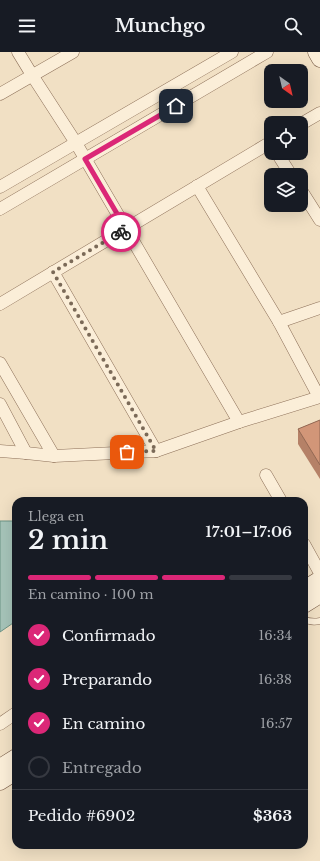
<!DOCTYPE html>
<html lang="es">
<head>
<meta charset="utf-8">
<style>
  :root { --surface:#171b24; --page:#242831; --text:#f1f3f6; --muted:#9ea1a6; --line:#363941; --accent:#db2777 }
  body { margin:0; font-family:"Libre Baskerville",serif; background:var(--page); color:var(--text); height:100vh; display:flex; flex-direction:column; font-size:15px; white-space:nowrap }
  * { box-sizing:border-box; margin:0 }
  p { font-size:13px; color:var(--muted) }
  .icon { flex:none; width:22px; height:22px; fill:none; stroke:currentColor; stroke-width:2; stroke-linecap:round; stroke-linejoin:round }
  .map { position:relative; flex:1; overflow:hidden }
  .side { position:absolute; left:12px; top:445px; width:296px; height:352px; display:flex; flex-direction:column; background:var(--surface); border-radius:12px; box-shadow:0 4px 16px #0002 }
  .side>* { flex:none }
  .needle { width:26px; rotate:146deg }
  .controls { position:absolute; left:264px; top:12px; display:grid; gap:8px }
  .controls a { display:grid; place-items:center; width:44px; height:44px; border-radius:8px; background:var(--surface); box-shadow:0 4px 16px #0002; font-size:20px }
  .pin { position:absolute; display:grid; place-items:center; width:34px; height:34px; color:#fff; margin:-17px; border-radius:8px; box-shadow:0 2px 6px #0006 }
  .courier { position:absolute; display:grid; place-items:center; width:40px; height:40px; margin:-20px; border:3px solid #db2777; border-radius:50%; background:#fff; color:#222; box-shadow:0 1px 5px #0007 }
  .head em { font-style:normal; font-weight:600 }
  .head div { display:flex; flex-direction:column-reverse }
  .head { display:flex; align-items:center; justify-content:space-between; height:68px; padding:0 16px }
  h1 { font-size:26px; font-weight:600; line-height:30px }
  .bar { display:grid; grid-template-columns:repeat(4,1fr); gap:6px 4px; align-content:center; height:48px; padding:0 16px }
  .bar i { height:5px; border-radius:3px; background:var(--line) }
  .bar .active { background:var(--accent) }
  .bar p { grid-column:span 4 }
  .line { display:flex; align-items:center; gap:10px; padding:0 16px; border-top:1px solid var(--line) }
  .line div { flex:1 }
  ol { padding:0 16px; list-style:none }
  li { display:flex; align-items:center; gap:12px; height:44px }
  li p { margin-inline-start:auto }
  li .icon { padding:4px; border-radius:50%; background:var(--accent); color:#fff; stroke-width:4 }
  li:last-child { color:var(--muted) }
  li i { width:22px; height:22px; border:2px solid var(--line); border-radius:50% }
  header { display:flex; justify-content:space-between; align-items:center; height:52px; padding:0 16px; background:var(--surface); font-size:18px; font-weight:600 }
  .map>svg:first-child { display:block }
  .water { fill:#a6c4b9; stroke:#6c9386 }
  .lines { fill:none; stroke-linecap:round; stroke-linejoin:round }
  .lane-casing { stroke:#8d7059; stroke-width:7 }
  .street-casing { stroke:#8d7059; stroke-width:13 }
  .secondary-casing { stroke:#6f513c; stroke-width:17 }
  .lane { stroke:#fbeed8; stroke-width:6 }
  .street { stroke:#fbeed8; stroke-width:12 }
  .secondary { stroke:#fbeed8; stroke-width:16 }
  .wall { fill:#b58167 }
  .building { fill:#d29678; stroke:#936954 }
  .done { stroke:#7b6a58; stroke-width:4; stroke-dasharray:0 7.2 }
  .route { stroke:#db2777; stroke-width:5 }
</style>
</head>
<body>
<header><svg class="icon" aria-label="menu" viewBox="0 0 24 24"><path d="M4 6h16M4 12h16M4 18h16"/></svg>Munchgo<svg class="icon" aria-label="search" viewBox="0 0 24 24"><circle cx="10" cy="10" r="6"/><path d="M15 15l6 6"/></svg></header>
<div class="map">
<svg width="320" height="809" viewBox="0 0 320 809">
  <rect width="100%" height="100%" fill="#f1e0c4"/>
  <polygon class="water" points="0,469 16,469 16,569 0,580"/>
  <g class="lines">
    <g class="lane-casing">
      <path id="lane" d="M304 567C309 570 315 570 320 569"/>
    </g>
    <g class="street-casing">
      <g id="street">
        <polyline points="18,0 32,23 76,91 239,370"/>
        <polyline points="0,42 73,0"/>
        <polyline points="301,72 320,61"/>
        <polyline points="277,101 291,123"/>
        <polyline points="197,134 279,270 319,345"/>
        <polyline points="0,135 232,0"/>
        <polyline points="301,138 320,168"/>
        <polyline points="0,157 267,0"/>
        <polyline points="53,220 156,399"/>
        <polyline points="0,252 271,90"/>
        <polyline points="279,270 320,256"/>
        <polyline points="0,311 54,404"/>
        <polyline points="0,352 26,401"/>
        <polyline points="0,399 26,401 54,404 156,399 239,370 320,345"/>
        <polyline points="266,423 281,449"/>
        <polyline points="304,492 320,521"/>
        <polyline points="0,672 16,661"/>
      </g>
    </g>
    <g class="secondary-casing">
      <g id="secondary">
        <polyline points="316,0 320,7"/>
        <polyline points="304,537 320,527"/>
        <polyline points="304,553 320,543"/>
        <polyline points="0,715 16,705"/>
        <polyline points="0,730 16,720"/>
      </g>
    </g>
    <use href="#lane" class="lane"/>
    <use href="#street" class="street"/>
    <use href="#secondary" class="secondary"/>
  </g>
  <polygon class="wall" points="320,368 320,427 298,392 298,377"/>
  <polygon class="building" points="320,368 320,413 298,377"/>
  <g class="lines">
    <polyline class="done" points="121,180 53,220 156,399 127,400"/>
    <polyline class="route" points="121,180 126,177 85,107 176,54"/>
  </g>
</svg>
<div class="controls">
<a><svg class="needle" viewBox="-14 -14 28 28"><path d="M0-13l5 13h-10z" fill="#e53935"/><path d="M0 13l5-13h-10z" fill="#9ea1a6"/></svg></a>
<a><svg class="icon" aria-label="locate" viewBox="0 0 24 24"><circle cx="12" cy="12" r="6"/><path d="M12 2v4M12 18v4M2 12h4M18 12h4"/></svg></a>
<a><svg class="icon" aria-label="layers" viewBox="0 0 24 24"><path d="M12 4l9 5-9 5-9-5zM3 14l9 5 9-5"/></svg></a>
</div>
<div class="pin" style="left:127px;top:400px;background:#ea580c"><svg class="icon" aria-label="bag" viewBox="0 0 24 24"><path d="M5 8h14l-1 12H6zM9 8a3 3 0 0 1 6 0"/></svg></div>
<div class="pin" style="left:176px;top:54px;background:#1f2937"><svg class="icon" aria-label="home" viewBox="0 0 24 24"><path d="M3 11l9-7 9 7M6 9v11h12V9"/></svg></div>
<div class="courier" style="left:121px;top:180px"><svg class="icon" aria-label="bike" viewBox="0 0 24 24"><circle cx="6" cy="16" r="4"/><circle cx="18" cy="16" r="4"/><path d="M6 16l4-8h5l3 8M10 8l3 8H6M13 5h3"/></svg></div>
<section class="side">
<div class="head"><div><h1>2 min</h1><p>Llega en</p></div><em>17:01–17:06</em></div>
<div class="bar"><i class="active"></i><i class="active"></i><i class="active"></i><i></i><p>En camino · 100 m</p></div>
<ol>
<li><svg class="icon" aria-label="check" viewBox="0 0 24 24"><path d="M5 12l5 5 9-10"/></svg>Confirmado<p>16:34</p></li>
<li><svg class="icon" aria-label="check" viewBox="0 0 24 24"><path d="M5 12l5 5 9-10"/></svg>Preparando<p>16:38</p></li>
<li><svg class="icon" aria-label="check" viewBox="0 0 24 24"><path d="M5 12l5 5 9-10"/></svg>En camino<p>16:57</p></li>
<li><i></i>Entregado</li>
</ol>
<div class="line" style="height:52px"><div>Pedido #6902</div><b>$363</b></div>
</section>
</div>
</body>
</html>
